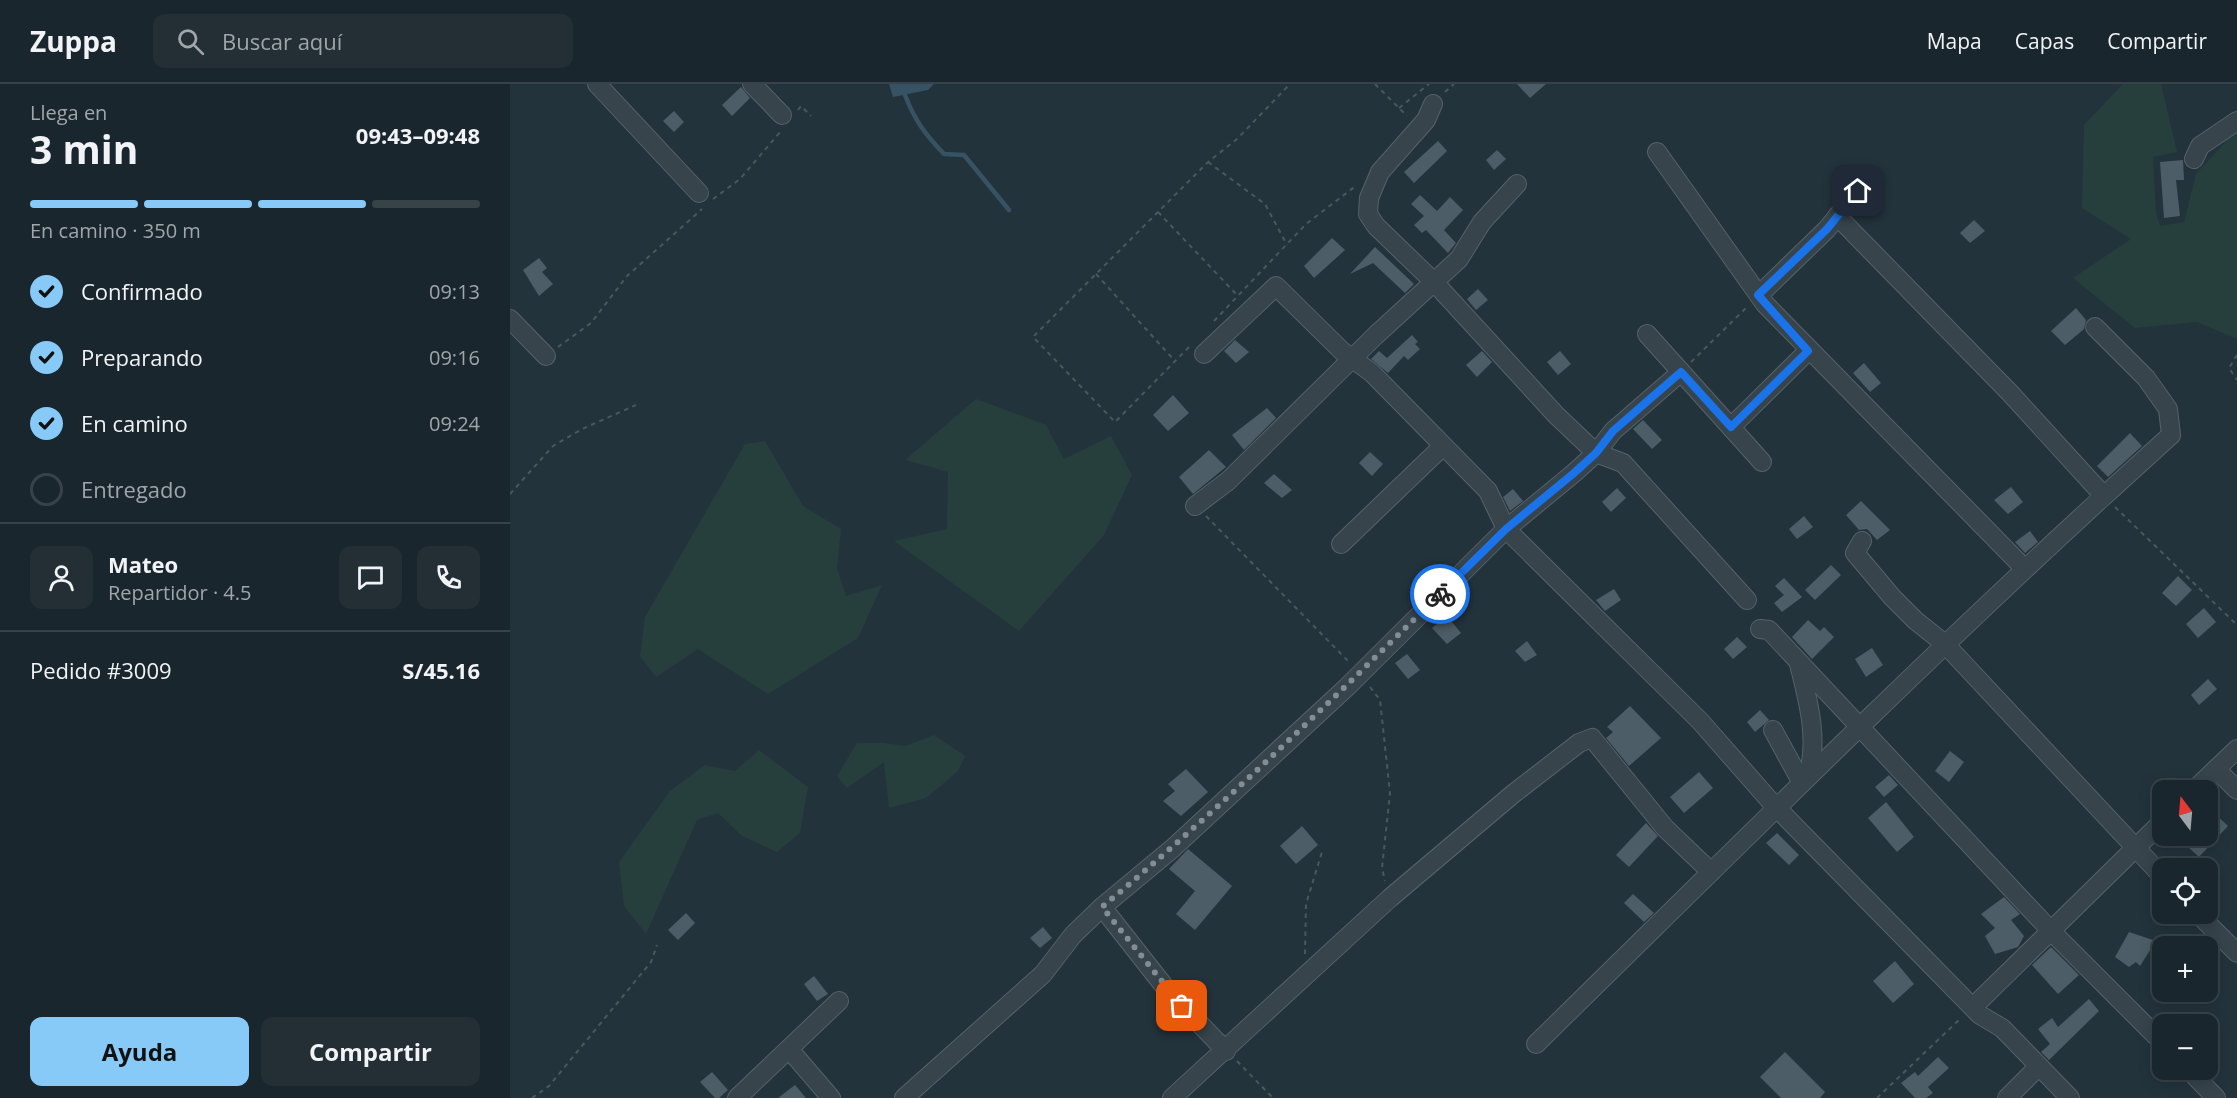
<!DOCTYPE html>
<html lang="es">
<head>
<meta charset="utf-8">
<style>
  :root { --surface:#1a262d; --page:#232e35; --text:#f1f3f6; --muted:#9fa5aa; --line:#384349; --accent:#88caf7 }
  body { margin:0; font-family:"Open Sans",sans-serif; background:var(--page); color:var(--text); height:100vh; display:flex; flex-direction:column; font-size:22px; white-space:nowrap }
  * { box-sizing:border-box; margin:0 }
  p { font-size:20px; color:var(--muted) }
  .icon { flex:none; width:33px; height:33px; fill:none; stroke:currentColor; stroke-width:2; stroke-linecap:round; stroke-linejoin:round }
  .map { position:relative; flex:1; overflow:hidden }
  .sheet { display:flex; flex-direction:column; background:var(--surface); width:510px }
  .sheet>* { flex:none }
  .needle { width:39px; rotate:344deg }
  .buttons { position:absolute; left:1642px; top:696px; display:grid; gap:12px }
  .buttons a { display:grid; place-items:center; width:66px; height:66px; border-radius:12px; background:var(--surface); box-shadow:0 3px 15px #0003,0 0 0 2px var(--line); font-size:30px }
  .pin { position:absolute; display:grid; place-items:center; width:51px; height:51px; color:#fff; margin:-26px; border-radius:12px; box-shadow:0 3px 9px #0006 }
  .courier { position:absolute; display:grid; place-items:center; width:60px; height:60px; margin:-30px; border:4px solid #1a73e8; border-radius:50%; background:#fff; color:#222; box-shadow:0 2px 8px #0007 }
  .head em { font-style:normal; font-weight:700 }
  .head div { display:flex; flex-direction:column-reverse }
  .head { display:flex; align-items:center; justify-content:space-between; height:102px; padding:0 30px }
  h1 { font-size:39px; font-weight:700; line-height:45px }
  .bar { display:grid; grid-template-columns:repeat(4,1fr); gap:9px 6px; align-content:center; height:72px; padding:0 30px }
  .bar i { height:8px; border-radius:4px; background:var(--line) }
  .bar .on { background:var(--accent) }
  .bar p { grid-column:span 4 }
  .line { display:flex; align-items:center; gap:15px; padding:0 30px; border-top:2px solid var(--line) }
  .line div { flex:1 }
  .round { display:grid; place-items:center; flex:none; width:63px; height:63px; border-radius:12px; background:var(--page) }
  ol { padding:0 30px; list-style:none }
  li { display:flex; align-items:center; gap:18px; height:66px }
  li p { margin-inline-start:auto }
  li .icon { padding:6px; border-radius:50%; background:var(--accent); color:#111; stroke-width:4 }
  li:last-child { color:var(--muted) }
  li i { width:33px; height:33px; border:3px solid var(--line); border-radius:50% }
  .cta { display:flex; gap:12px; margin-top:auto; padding:12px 30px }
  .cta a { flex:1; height:69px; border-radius:12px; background:var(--accent); color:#111; font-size:24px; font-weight:700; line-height:69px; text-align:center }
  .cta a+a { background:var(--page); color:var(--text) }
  header { display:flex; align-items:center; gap:36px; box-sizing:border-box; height:84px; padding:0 30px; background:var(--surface); border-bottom:2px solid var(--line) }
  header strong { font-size:28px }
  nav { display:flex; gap:33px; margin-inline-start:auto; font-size:21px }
  .search { width:420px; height:54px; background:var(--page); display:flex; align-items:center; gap:15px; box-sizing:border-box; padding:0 21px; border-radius:12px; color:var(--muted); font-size:22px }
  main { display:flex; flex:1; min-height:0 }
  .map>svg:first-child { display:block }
  .green { fill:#263f3c }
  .water { fill:#375262 }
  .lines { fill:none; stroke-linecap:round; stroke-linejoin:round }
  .stream { stroke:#375262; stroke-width:4.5 }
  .building { fill:#4c5d67 }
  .minor-casing { stroke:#55626a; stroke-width:20 }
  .path { stroke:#455b59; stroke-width:2; stroke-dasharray:4.5 4.5; stroke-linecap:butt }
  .minor { stroke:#37444c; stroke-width:18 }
  .done { stroke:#808e96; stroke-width:6; stroke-dasharray:0 10.8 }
  .route { stroke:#1a73e8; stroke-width:8 }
</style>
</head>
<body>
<header>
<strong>Zuppa</strong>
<div class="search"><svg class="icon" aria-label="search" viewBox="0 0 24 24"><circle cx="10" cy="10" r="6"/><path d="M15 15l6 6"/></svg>Buscar aquí</div>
<nav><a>Mapa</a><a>Capas</a><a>Compartir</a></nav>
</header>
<main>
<section class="sheet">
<div class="head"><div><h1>3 min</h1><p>Llega en</p></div><em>09:43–09:48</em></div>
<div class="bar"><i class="on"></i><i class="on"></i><i class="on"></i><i></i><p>En camino · 350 m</p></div>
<ol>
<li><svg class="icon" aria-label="check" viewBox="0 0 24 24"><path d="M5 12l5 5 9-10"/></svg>Confirmado<p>09:13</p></li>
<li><svg class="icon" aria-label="check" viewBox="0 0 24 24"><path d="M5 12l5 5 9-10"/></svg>Preparando<p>09:16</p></li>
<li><svg class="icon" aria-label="check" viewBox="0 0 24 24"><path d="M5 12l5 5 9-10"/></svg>En camino<p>09:24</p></li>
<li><i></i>Entregado</li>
</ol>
<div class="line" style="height:108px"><a class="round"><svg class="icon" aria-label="person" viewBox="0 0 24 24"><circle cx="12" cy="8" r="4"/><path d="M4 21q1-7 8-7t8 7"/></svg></a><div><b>Mateo</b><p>Repartidor · 4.5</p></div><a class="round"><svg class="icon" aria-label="chat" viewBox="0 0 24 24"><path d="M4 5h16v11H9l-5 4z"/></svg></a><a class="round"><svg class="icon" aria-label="phone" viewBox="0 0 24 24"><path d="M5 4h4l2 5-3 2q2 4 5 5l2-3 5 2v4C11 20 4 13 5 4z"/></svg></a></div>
<div class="line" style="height:78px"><div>Pedido #3009</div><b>S/45.16</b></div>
<div class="cta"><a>Ayuda</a><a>Compartir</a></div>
</section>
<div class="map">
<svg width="1727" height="1014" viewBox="0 0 1727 1014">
  <rect width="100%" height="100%" fill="#23333c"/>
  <g class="green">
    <polygon points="1613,0 1651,0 1667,68 1643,73 1646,129 1650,142 1674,138 1686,90 1727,45 1727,255 1687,238 1625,244 1563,194 1621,155 1572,124 1574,41"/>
    <polygon points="466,315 536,341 554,375 601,352 622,391 594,451 509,547 384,457 437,445 438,388 395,376"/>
    <polygon points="255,357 293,422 331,445 327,484 336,512 372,501 348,554 258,610 188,565 146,593 130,572 135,533 235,360"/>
    <polygon points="424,651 455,672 448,687 416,714 379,724 374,678 337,704 327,692 347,659 374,659 396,662"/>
    <polygon points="249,666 298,703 290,749 267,768 232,752 208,729 187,736 136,850 114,822 109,778 160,707 195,681 225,687"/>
  </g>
  <polygon class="water" points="379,0 424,0 418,6 383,13"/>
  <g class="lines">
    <path class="stream" d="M395 11C405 37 415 50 434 70L454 71 499 126"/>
  </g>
  <g class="building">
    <polygon points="1007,0 1036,0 1020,14"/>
    <polygon points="231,3 240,14 222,32 212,21"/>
    <polygon points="164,27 174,38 164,48 153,37"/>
    <polygon points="928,57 937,67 904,99 894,88"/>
    <polygon points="987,66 996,75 984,86 976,76"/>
    <polygon points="1673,76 1674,96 1666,96 1670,132 1654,134 1650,78"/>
    <polygon points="910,111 927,127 940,113 953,126 934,146 946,159 938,169 916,146 912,149 904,141 914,132 901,120"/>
    <polygon points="1464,136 1475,147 1460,159 1450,149"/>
    <polygon points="822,154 835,166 804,194 794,182"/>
    <polygon points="865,163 904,200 895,209 863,179 840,190"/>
    <polygon points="29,174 37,184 32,188 43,200 29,212 13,186"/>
    <polygon points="968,205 978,216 966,226 957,215"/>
    <polygon points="1566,224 1576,236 1574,245 1555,261 1541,247"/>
    <polygon points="902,251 908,258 905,260 910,265 898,276 894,272 878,289 861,275 869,267 877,274"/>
    <polygon points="725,256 739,268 726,279 714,267"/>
    <polygon points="972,267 982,278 967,293 956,281"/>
    <polygon points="1050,267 1061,280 1048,291 1037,278"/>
    <polygon points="1354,279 1371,299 1360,308 1343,289"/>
    <polygon points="663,311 679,329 658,347 643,331"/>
    <polygon points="757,324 766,334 734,366 722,351"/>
    <polygon points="1133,336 1152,356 1142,365 1123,345"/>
    <polygon points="1620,349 1632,362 1598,393 1587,382"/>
    <polygon points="699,366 716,383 683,410 669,393"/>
    <polygon points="860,368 873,380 862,392 849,379"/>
    <polygon points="764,390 782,406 772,414 754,399"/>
    <polygon points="1501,403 1513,418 1498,430 1484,416"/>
    <polygon points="1107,404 1116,414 1101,428 1092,418"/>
    <polygon points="1003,405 1013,417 1000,427 993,413"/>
    <polygon points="1351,417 1380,446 1367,456 1357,445 1349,446 1336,431"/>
    <polygon points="1294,432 1303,443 1287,455 1279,445"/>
    <polygon points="1520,447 1528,458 1515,469 1505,458"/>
    <polygon points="1321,481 1331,491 1305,516 1295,506"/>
    <polygon points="1668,492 1682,506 1666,522 1652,509"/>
    <polygon points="1274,494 1292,513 1272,528 1264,519 1274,511 1265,502"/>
    <polygon points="1104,505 1111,516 1095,527 1086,516"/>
    <polygon points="1694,524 1706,538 1688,554 1676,540"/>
    <polygon points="937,532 951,549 937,560 922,544"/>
    <polygon points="1298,536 1310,547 1314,543 1324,553 1302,575 1282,553"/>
    <polygon points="1227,553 1237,563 1223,575 1214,565"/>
    <polygon points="1017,557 1027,571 1015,578 1005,567"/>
    <polygon points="1362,564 1373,581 1356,593 1345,575"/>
    <polygon points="897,570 910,586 898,595 885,579"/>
    <polygon points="1698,595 1707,605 1689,621 1681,611"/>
    <polygon points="1120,622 1151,654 1119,682 1096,654 1103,648 1097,643"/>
    <polygon points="1250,626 1259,636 1245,648 1237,638"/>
    <polygon points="1440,667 1454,678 1439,698 1425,687"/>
    <polygon points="676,685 698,708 671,732 653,717 665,707 658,700"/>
    <polygon points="1189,688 1203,704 1174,729 1160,713"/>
    <polygon points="1379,691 1388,701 1374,713 1365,703"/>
    <polygon points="1376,718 1404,753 1387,768 1358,734"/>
    <polygon points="1698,723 1718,742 1689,773 1666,752 1698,752"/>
    <polygon points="1136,739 1148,752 1119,783 1106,771"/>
    <polygon points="792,742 808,761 786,780 770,762"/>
    <polygon points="1267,749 1289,771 1279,781 1256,759"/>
    <polygon points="678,765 722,802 685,846 666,830 685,807 659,785"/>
    <polygon points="1123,810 1144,829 1134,838 1114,819"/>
    <polygon points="1494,813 1510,830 1501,836 1514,852 1508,863 1485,870 1475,852 1485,844 1471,830"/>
    <polygon points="176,829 185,839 168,856 158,846"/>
    <polygon points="533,843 542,854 530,864 520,854"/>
    <polygon points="1619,848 1646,857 1630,882 1626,878 1619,883 1605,873"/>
    <polygon points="1541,863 1569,891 1548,910 1522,881"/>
    <polygon points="1385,877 1404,900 1383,919 1363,897"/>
    <polygon points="304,892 318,910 307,917 294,900"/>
    <polygon points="1579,915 1589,927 1539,976 1531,968 1540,960 1528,945 1542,934 1548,943"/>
    <polygon points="1275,968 1315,1008 1310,1014 1271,1014 1250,993"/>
    <polygon points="1428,973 1439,984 1418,1003 1423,1009 1416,1014 1405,1014 1391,999 1405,988 1408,992"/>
    <polygon points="202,988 218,1006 209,1014 205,1014 190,998"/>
    <polygon points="285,1001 296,1014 268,1014"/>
  </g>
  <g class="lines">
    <g class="minor-casing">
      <g id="minor">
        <polyline points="87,0 189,109"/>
        <polyline points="242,0 272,31"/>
        <polyline points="923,20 916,36 870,88 859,114 858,130 866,142 924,198 1046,331 1086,369 1113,379 1237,516"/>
        <polyline points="1147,68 1255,220 1514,484"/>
        <polyline points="1684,75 1690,62 1727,37"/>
        <polyline points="1327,132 1501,310 1594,412 1661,351 1658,325 1636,294 1585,243"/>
        <polyline points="1249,211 1317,145 1348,107 1349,92"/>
        <polyline points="0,235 36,272"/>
        <polyline points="1137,250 1252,378"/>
        <polyline points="694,270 766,202 832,267 862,289 978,407 996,445 1190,637 1262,719 1470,931 1492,944 1560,1014"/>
        <polyline points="1221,343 1298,267"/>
        <polyline points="685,422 718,397 866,251 949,175 972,138 1007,100"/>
        <polyline points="1352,457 1345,469 1382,513 1406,537 1435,560 1653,793"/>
        <polyline points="831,460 933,362"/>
        <polyline points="1250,545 1259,546 1541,847 1653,959"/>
        <path d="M1289 580C1298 616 1309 656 1298 692"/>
        <polyline points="1263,646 1292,699"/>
        <polyline points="1706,685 1727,706"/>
        <polyline points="1684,706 1727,665"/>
        <polyline points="592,823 663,764 837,603 996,445 1064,389 1086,369 1103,347 1171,288"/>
        <polyline points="1688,830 1727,869"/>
        <polyline points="1463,923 1653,737"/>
        <path d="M1026 960C1214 776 1400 590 1594 412"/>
        <polyline points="279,965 321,1014"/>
        <polyline points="1679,986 1706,1014"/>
        <polyline points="227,1014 329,917"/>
        <polyline points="394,1014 533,890 563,851 592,823 658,907 716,967"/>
        <polyline points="662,1014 880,814 1003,710 1069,659 1082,654 1155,744 1201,788"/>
        <polyline points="1497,1014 1529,982"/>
      </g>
    </g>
    <g class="path">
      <polyline points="865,0 897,32"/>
      <polyline points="935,8 944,0"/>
      <polyline points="889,24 919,0"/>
      <polyline points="288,26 291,22 301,32"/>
      <polyline points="698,78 755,120 777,161"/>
      <polyline points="203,115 230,95 271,47"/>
      <polyline points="648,128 728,212"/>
      <polyline points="586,190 665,277"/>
      <polyline points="704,237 796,140 847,101"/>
      <polyline points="48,263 81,239 117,192 192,125"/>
      <polyline points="679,263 605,338 523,253 698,78 727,55 780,0"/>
      <polyline points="1727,271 1719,284 1727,296"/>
      <polyline points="1181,278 1237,223"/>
      <polyline points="0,410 43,362 72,345 126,321"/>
      <polyline points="1605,423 1727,541"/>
      <polyline points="696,432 839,578"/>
      <polyline points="860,603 870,616 880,709 872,784 875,797"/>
      <polyline points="795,870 796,820 812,768"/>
      <polyline points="727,977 763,1014"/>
      <polyline points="22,1014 39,1002 141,878 147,861"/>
      <polyline points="1367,1014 1450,935"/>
    </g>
    <use href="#minor" class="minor"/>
  </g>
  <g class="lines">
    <path class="done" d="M672 922 592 823C710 725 820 618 930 510"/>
    <polyline class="route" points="930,510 996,445 1064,389 1086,369 1103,347 1171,288 1221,343 1298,267 1248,211 1317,145 1348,107"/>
  </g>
</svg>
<div class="buttons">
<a><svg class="needle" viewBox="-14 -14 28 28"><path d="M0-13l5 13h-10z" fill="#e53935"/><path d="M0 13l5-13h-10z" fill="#9fa5aa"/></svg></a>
<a><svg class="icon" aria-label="locate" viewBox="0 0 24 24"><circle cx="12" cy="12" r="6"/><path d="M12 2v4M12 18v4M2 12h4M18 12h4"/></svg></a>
<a>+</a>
<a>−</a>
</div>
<div class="pin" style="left:672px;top:922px;background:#ea580c"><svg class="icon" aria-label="bag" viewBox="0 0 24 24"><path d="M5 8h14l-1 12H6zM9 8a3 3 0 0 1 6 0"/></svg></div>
<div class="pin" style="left:1348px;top:107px;background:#1f2937"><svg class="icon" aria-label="home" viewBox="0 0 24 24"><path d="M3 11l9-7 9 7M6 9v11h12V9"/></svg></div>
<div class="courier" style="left:930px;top:510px"><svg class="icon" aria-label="bike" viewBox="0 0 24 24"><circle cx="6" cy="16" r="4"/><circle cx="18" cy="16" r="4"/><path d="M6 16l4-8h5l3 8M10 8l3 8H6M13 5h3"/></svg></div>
</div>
</main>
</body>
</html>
